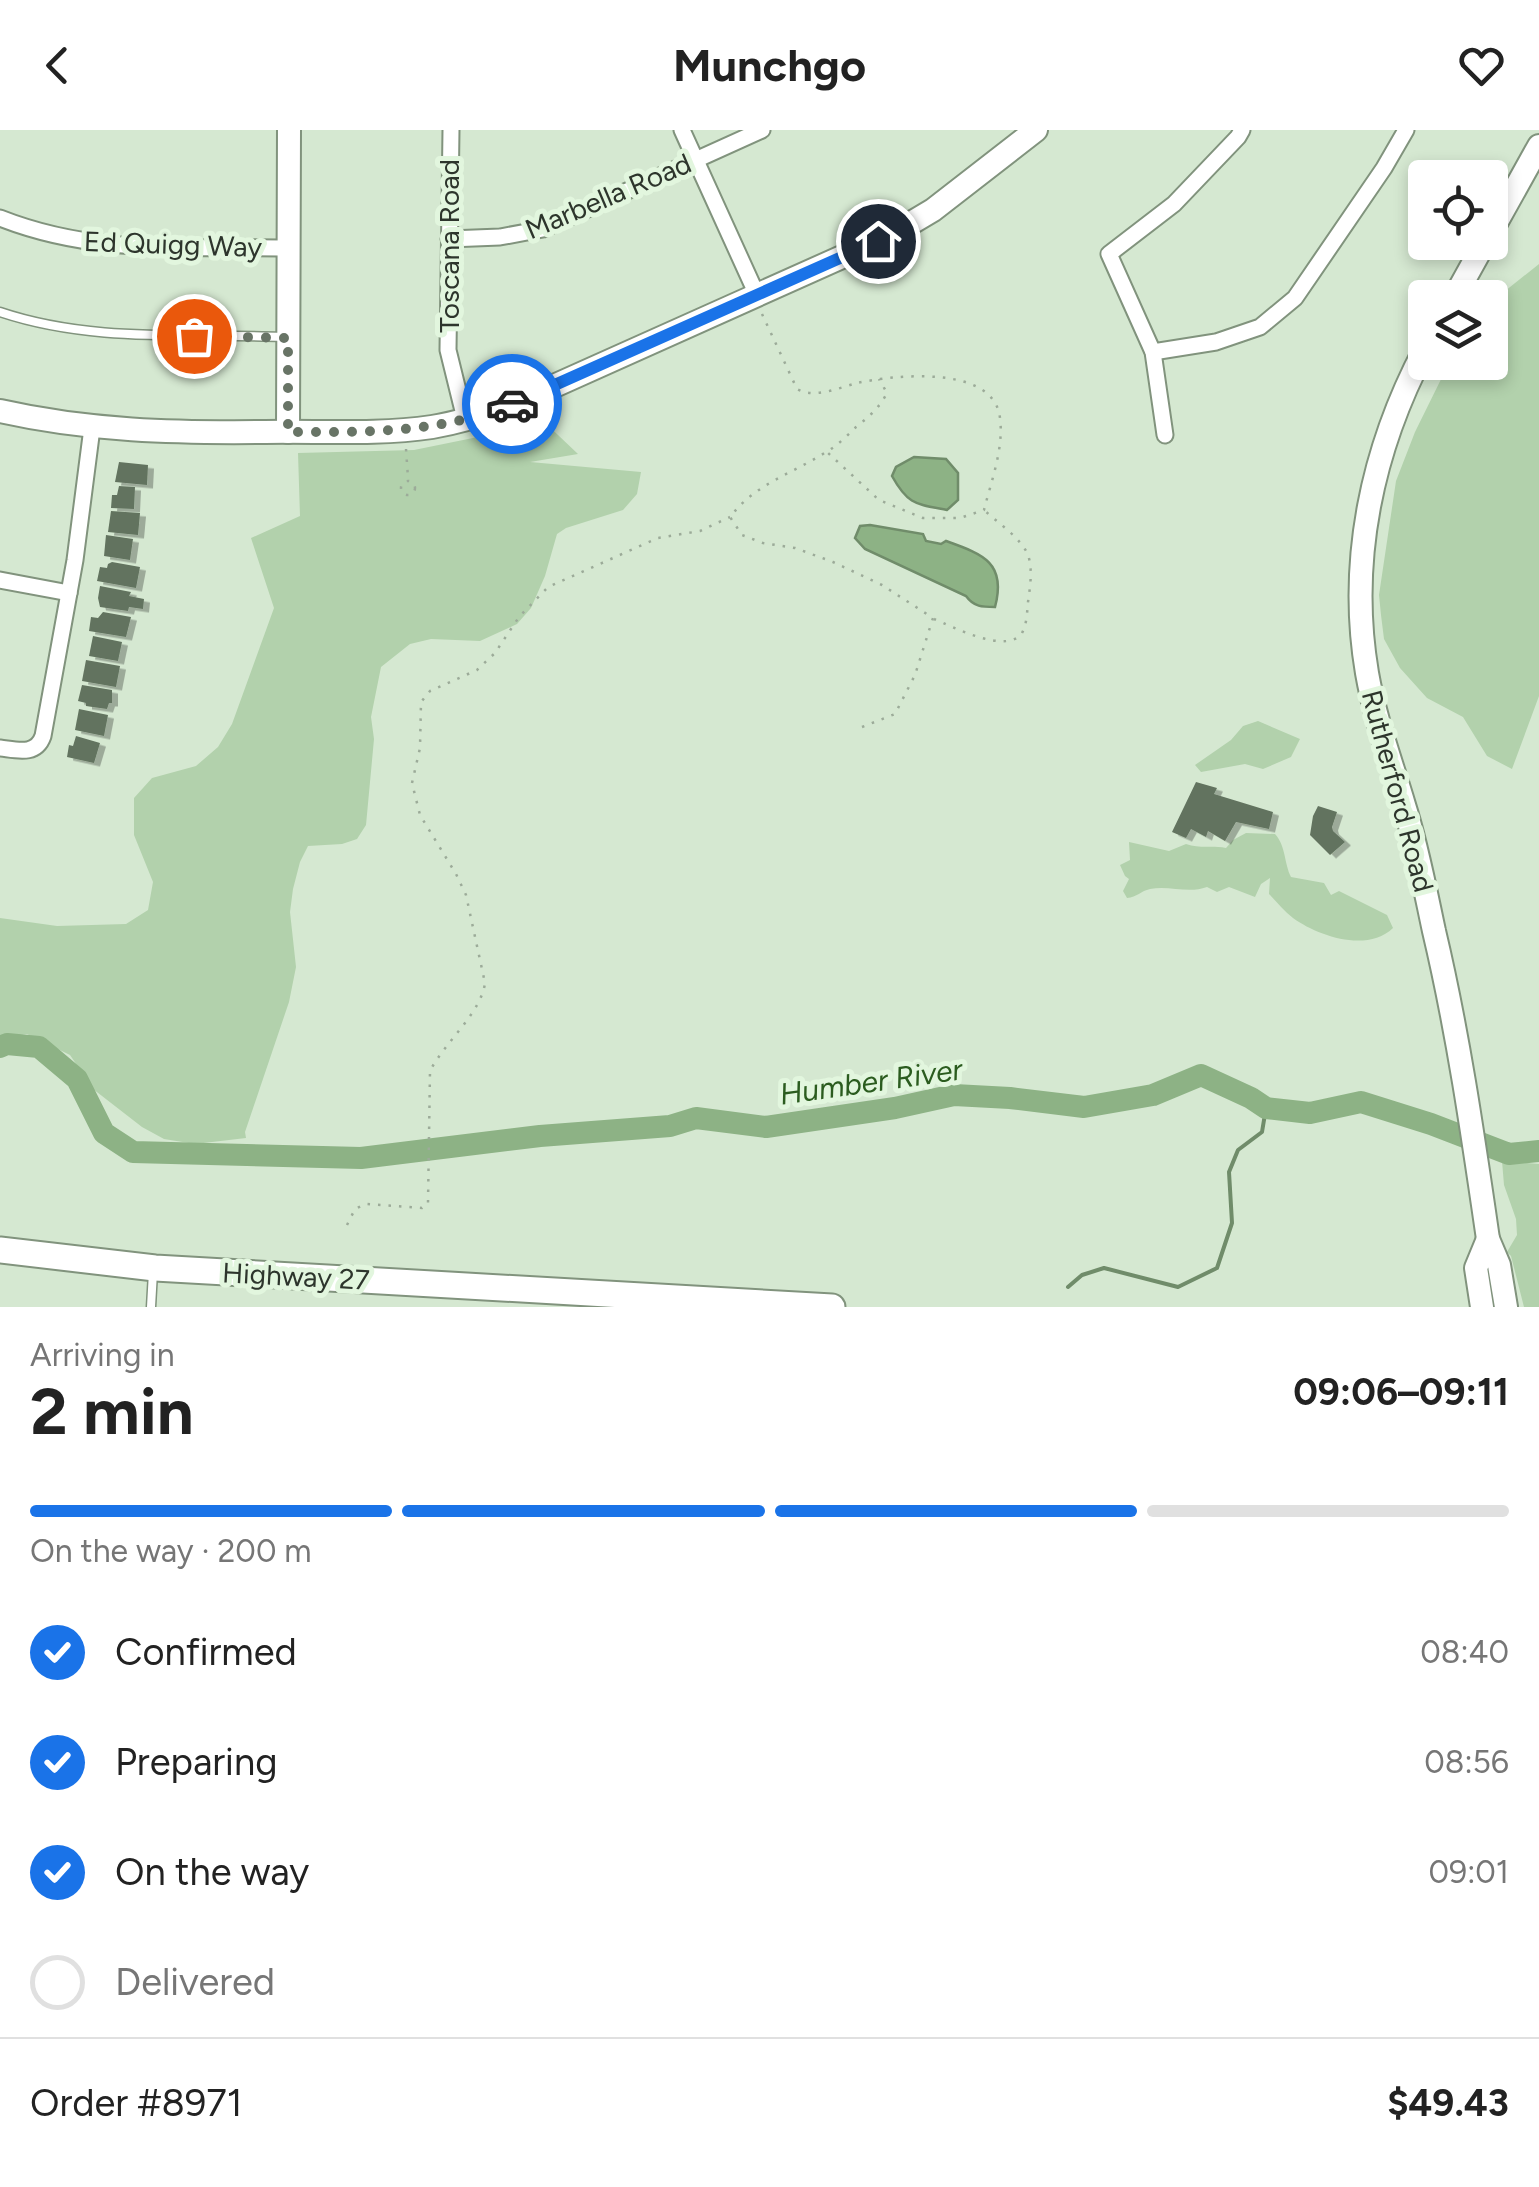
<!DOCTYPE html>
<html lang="en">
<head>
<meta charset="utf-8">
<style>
  :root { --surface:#fff; --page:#f6f6f6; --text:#222; --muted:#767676; --line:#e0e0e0; --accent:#1a73e8 }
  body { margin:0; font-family:Figtree,sans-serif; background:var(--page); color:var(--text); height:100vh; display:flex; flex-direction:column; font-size:38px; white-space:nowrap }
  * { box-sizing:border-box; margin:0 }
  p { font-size:32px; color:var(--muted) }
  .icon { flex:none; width:55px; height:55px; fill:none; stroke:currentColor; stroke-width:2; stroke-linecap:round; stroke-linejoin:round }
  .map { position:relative; height:1177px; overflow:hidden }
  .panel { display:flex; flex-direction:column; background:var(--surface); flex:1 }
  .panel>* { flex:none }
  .buttons { position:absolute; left:1408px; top:30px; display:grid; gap:20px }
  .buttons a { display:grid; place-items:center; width:100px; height:100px; border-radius:10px; background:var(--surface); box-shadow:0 5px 15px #0003; font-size:50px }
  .pin { position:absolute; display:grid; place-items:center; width:85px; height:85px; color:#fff; margin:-42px; border:5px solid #fff; border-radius:50%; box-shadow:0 2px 10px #0007 }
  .courier { position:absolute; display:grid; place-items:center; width:100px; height:100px; margin:-50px; border:8px solid #1a73e8; border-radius:50%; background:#fff; color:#222; box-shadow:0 2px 12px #0007 }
  .headline em { font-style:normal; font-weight:700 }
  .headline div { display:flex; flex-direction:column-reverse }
  .headline { display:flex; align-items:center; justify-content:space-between; height:170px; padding:0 30px }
  h1 { font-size:65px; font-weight:700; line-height:75px }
  .bar { display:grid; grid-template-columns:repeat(4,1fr); gap:15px 10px; align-content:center; height:120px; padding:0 30px }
  .bar i { height:12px; border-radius:8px; background:var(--line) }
  .bar .current { background:var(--accent) }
  .bar p { grid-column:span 4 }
  .line { display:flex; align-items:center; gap:25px; padding:0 30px; border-top:2px solid var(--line) }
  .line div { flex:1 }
  ol { padding:0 30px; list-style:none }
  li { display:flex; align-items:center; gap:30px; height:110px }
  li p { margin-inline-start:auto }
  li .icon { padding:10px; border-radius:50%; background:var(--accent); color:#fff; stroke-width:4 }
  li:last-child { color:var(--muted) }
  li i { width:55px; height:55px; border:5px solid var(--line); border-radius:50% }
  header { display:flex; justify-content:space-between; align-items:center; height:130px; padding:0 30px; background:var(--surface); font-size:45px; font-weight:700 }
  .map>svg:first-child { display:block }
  .green { fill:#b2d1ac }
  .water { fill:#8db285; stroke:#708c6a; stroke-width:2.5 }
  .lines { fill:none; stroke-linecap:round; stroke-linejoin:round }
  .stream { stroke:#708c6a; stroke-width:4 }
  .river { stroke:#8db285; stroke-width:22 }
  .building { fill:#62735f; filter:url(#shadow) }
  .lane-casing { stroke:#81937d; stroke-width:11 }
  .street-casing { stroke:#81937d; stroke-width:19 }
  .secondary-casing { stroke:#81937d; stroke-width:26 }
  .primary-casing { stroke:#81937d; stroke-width:29 }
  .path { stroke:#9cab99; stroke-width:2.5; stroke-dasharray:2.5 8; stroke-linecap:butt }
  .lane { stroke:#fff; stroke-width:8 }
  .street { stroke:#fff; stroke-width:15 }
  .secondary { stroke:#fff; stroke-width:22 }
  .primary { stroke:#fff; stroke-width:25 }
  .done { stroke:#687466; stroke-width:10; stroke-dasharray:0 18 }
  .route { stroke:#1a73e8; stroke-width:12 }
  .labels { text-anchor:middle; stroke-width:10; stroke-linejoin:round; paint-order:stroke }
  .street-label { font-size:28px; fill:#2d352c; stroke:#e2f6de }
  .water-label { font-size:30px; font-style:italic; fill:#2b5c1f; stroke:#e2f6de }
</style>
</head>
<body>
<header><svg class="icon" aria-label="back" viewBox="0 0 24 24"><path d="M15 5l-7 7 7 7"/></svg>Munchgo<svg class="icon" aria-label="heart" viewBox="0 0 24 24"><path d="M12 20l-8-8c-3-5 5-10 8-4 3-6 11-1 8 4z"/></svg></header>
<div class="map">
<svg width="1539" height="1177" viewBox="0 0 1539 1177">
  <defs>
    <filter id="shadow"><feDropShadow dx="6" dy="3.5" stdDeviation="0" flood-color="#0004"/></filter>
  </defs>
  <rect width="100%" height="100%" fill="#d5e8d1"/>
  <g class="green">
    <polygon points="1539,134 1539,566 1512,639 1487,626 1463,587 1427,568 1400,538 1384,509 1381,485 1379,465 1396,351 1415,302 1449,233 1490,232 1490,173"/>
    <polygon points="538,286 578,324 530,332 641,342 637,364 623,380 566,398 557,404 545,446 531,478 517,494 480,511 431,509 410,514 381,537 371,587 374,609 366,695 357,709 342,714 308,716 300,732 293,759 290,782 296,837 289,872 245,1002 246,1008 195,1014 164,1009 142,997 93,959 70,925 27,904 0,908 0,788 57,796 126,794 148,780 153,752 134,705 134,668 152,648 196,636 218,617 232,594 274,478 251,408 300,386 298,323 414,320 473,308"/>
    <polygon points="1258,591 1300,609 1291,627 1263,639 1245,634 1201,642 1195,635 1231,610 1243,596"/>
    <path d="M1246 703 1275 704C1286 716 1284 733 1291 747L1324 753 1331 765 1339 761 1387 785 1393 798C1367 823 1318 806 1293 788 1284 781 1277 772 1269 764L1270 748 1261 754 1255 767 1229 757 1217 762 1207 757C1188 764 1169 755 1150 759 1141 761 1137 767 1127 768L1123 761 1129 749 1125 746 1120 735 1130 730 1129 712 1169 721 1186 714C1200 719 1212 715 1226 718L1233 710Z"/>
    <polygon points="1502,1031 1539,1034 1539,1177 1524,1177 1511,1126 1507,1122 1517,1105 1516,1089 1504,1055"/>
  </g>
  <g class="water">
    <path d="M914 327 946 329 958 343V370L947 380C916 374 908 375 892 346L896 337Z"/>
    <path d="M870 395 923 404 926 411 941 414 946 411C982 424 1007 432 995 477 982 477 974 477 966 466L865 419 855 408 860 396Z"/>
  </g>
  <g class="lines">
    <polyline class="stream" points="1068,1157 1082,1145 1104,1138 1178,1157 1217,1138 1232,1093 1229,1042 1238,1020 1262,1002 1266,978"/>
    <polyline class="river" points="0,917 7,914 39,917 77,949 104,1003 133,1022 361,1028 540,1006 670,996 696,988 766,997 895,978 954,965 1010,968 1084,977 1153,965 1201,945 1251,968 1266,978 1310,983 1361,972 1431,994 1509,1024 1539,1021"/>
  </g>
  <g class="building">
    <polygon points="119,332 148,335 147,355 115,352"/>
    <polygon points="119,356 135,357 134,379 111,378 112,365 117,365"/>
    <polygon points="111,381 140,383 138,405 108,402"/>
    <polygon points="106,405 133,409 130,430 104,426"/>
    <polygon points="112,432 140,437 136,458 97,451 100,437 107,438 108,434"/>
    <polygon points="100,456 131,462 129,466 144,469 143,479 129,477 128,481 100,477 98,468"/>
    <polygon points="103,482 131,487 126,507 89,501 91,487 98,488"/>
    <polygon points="93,506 122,512 118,531 89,526"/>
    <polygon points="86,530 120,536 116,557 82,551"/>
    <polygon points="82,555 112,560 112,573 109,573 107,579 86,576 86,573 78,571"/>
    <polygon points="79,579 108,585 104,606 75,600"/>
    <polygon points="76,606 100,613 94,633 67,627 69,615 73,616"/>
    <polygon points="1196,652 1217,658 1214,664 1273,682 1269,699 1236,692 1225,711 1208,701 1206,707 1191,699 1186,708 1172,702"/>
    <polygon points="1318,676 1337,682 1332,697 1333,701 1345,712 1330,725 1310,705 1313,686"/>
  </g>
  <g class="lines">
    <g class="lane-casing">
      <g id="lane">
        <path d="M0 182C92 213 189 203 283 207"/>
        <polyline points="151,1177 153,1142"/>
      </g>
    </g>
    <g class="street-casing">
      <g id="street">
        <polyline points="451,0 448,220 465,289"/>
        <polyline points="682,0 757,165"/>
        <path d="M0 88C96 126 188 116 289 118"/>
        <polyline points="449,109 500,107 543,99 762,0"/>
        <polyline points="1153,222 1216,212 1260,197 1295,168 1384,38 1406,0"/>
        <polyline points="1165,305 1153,222 1109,124 1174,74 1238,7 1242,0"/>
        <polyline points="0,450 69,463"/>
        <path d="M0 618C17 620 36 626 43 606L75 430 92 298"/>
      </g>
    </g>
    <g class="secondary-casing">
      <g id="secondary">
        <polyline points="1490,104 1539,16"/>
        <polyline points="1454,168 1485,112"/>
        <path d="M1425 219C1372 319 1348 431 1367 543 1375 589 1391 631 1404 675 1417 716 1425 759 1434 801 1458 902 1473 1006 1488 1109L1499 1135 1506 1177"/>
        <path d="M0 281C88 301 175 303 265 302 321 301 377 305 432 297 468 291 501 279 534 265L891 105 933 80 1036 0"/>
        <polyline points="288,302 289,0"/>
        <polyline points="1482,1177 1476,1138 1488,1109"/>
      </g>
    </g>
    <g class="primary-casing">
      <polyline id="primary" points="0,1120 155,1138 832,1177"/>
    </g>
    <g class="path">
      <path d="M762 184 797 259C815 269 838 258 857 253 894 245 994 234 1000 288 1004 318 991 352 984 380L960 388H923L879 370 827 322"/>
      <polyline points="406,319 408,348"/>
      <circle cx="408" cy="358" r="7"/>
      <path d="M934 489C953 497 1007 525 1022 503 1027 494 1027 482 1028 472 1030 458 1033 439 1028 425 1021 408 998 393 984 380"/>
      <path d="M862 597 895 584 915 545 933 488 882 455 833 432 795 418 763 413 742 405 730 387C756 353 792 344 826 322 837 316 847 306 856 297 869 287 880 277 887 263L879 249"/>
      <path d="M347 1095 355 1079 366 1074 422 1078 428 1073 430 941C445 912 481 883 485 853L466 765 456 744 420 685 412 653 420 618 421 572 430 561 477 540 495 523 519 487 548 457 658 408 700 401 730 387"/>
    </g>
    <use href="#lane" class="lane"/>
    <use href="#street" class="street"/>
    <use href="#secondary" class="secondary"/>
    <use href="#primary" class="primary"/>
  </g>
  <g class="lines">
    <path class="done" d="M194 206 288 208V302C364 302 440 304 512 274"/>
    <polyline class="route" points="512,274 878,111"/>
  </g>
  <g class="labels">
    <g class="street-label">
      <text transform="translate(608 66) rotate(-23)" y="10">Marbella Road</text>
      <text transform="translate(173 114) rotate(2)" y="10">Ed Quigg Way</text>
      <text transform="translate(449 116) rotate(-90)" y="10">Toscana Road</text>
      <text transform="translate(1398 661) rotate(75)" y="10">Rutherford Road</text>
      <text transform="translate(296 1146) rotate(3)" y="10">Highway 27</text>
    </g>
    <g class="water-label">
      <text transform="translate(871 952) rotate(-8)" y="10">Humber River</text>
    </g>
  </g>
</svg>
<div class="buttons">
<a><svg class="icon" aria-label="locate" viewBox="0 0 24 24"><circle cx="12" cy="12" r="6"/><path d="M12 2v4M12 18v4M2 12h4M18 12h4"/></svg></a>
<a><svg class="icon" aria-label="layers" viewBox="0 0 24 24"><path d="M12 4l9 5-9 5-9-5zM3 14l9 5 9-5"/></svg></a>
</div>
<div class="pin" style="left:194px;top:206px;background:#ea580c"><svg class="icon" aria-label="bag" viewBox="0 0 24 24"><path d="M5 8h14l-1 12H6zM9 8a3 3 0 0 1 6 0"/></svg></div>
<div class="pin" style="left:878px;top:111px;background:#1f2937"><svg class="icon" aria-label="home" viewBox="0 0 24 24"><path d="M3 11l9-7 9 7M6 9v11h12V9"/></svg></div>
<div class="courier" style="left:512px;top:274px"><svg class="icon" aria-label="car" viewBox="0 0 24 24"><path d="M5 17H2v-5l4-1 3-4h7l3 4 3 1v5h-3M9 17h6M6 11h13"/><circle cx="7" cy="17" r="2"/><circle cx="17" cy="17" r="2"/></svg></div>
</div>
<section class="panel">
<div class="headline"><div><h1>2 min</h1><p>Arriving in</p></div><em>09:06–09:11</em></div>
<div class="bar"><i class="current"></i><i class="current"></i><i class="current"></i><i></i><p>On the way · 200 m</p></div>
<ol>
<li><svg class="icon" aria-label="check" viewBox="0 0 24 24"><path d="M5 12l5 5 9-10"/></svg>Confirmed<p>08:40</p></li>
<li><svg class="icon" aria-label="check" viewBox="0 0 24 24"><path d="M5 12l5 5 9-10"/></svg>Preparing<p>08:56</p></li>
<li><svg class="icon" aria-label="check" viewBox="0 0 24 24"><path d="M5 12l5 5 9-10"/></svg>On the way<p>09:01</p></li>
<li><i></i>Delivered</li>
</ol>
<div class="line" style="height:130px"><div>Order #8971</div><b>$49.43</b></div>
</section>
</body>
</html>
